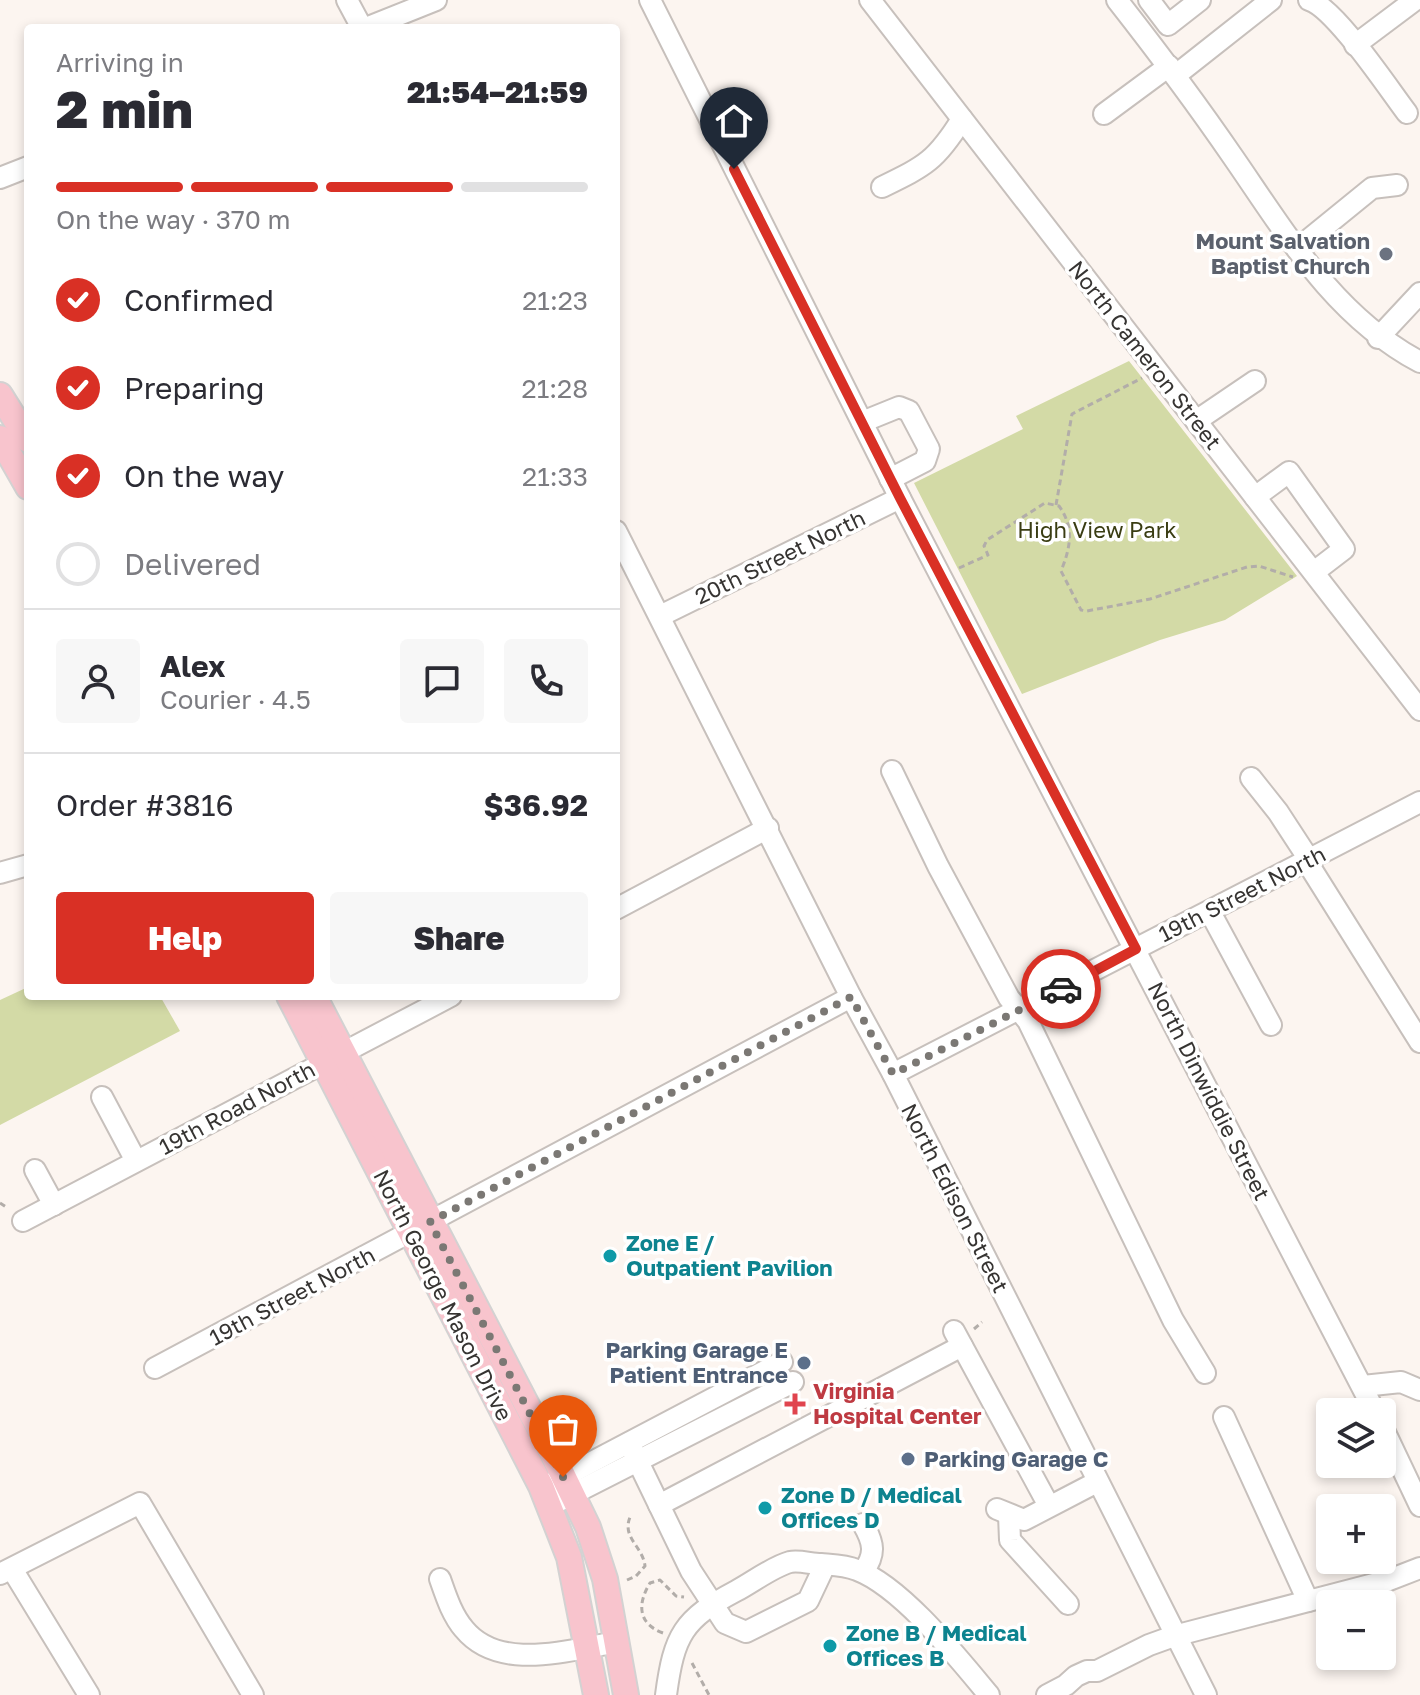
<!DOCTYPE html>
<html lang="en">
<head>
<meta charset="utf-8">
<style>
  :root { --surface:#fff; --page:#f7f7f7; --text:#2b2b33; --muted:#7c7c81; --line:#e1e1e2; --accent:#d93025 }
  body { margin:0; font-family:"Golos Text",sans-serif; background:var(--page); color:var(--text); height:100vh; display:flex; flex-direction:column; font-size:30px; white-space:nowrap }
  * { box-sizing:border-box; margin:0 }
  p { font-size:26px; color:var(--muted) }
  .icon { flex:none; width:44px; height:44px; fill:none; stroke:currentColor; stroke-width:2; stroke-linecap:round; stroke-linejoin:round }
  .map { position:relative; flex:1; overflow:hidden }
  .panel { position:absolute; left:24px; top:24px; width:596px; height:976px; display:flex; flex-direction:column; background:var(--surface); border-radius:8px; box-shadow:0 4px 12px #0003 }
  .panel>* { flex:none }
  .buttons { position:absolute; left:1316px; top:1398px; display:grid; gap:16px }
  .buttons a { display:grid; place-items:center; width:80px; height:80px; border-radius:8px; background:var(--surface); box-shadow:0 4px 12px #0003; font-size:40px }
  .pin { position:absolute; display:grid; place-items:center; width:68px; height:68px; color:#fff; margin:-82px -34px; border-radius:50% 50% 50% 0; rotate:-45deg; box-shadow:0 0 8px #0007 }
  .pin .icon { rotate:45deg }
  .courier { position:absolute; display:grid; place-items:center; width:80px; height:80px; margin:-40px; border:6px solid #d93025; border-radius:50%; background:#fff; color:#222; box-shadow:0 2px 10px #0007 }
  .overview em { font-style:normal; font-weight:800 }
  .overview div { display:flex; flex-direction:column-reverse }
  .overview { display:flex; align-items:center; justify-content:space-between; height:136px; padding:0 32px }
  h1 { font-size:52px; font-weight:800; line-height:60px }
  .bar { display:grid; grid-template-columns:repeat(4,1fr); gap:12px 8px; align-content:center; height:96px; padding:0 32px }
  .bar i { height:10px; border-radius:6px; background:var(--line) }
  .bar .current { background:var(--accent) }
  .bar p { grid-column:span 4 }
  .line { display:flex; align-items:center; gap:20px; padding:0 32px; border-top:2px solid var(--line) }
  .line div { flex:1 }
  .round { display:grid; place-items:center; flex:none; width:84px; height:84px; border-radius:8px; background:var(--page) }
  ol { padding:0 32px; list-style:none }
  li { display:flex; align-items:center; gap:24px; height:88px }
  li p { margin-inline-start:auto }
  li .icon { padding:8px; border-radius:50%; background:var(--accent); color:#fff; stroke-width:4 }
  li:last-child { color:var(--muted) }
  li i { width:44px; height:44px; border:4px solid var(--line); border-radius:50% }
  .action { display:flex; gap:16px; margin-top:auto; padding:16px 32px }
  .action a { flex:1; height:92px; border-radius:8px; background:var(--accent); color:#fff; font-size:32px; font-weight:800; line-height:92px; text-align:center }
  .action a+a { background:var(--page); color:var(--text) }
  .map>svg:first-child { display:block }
  .green { fill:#d3daa6 }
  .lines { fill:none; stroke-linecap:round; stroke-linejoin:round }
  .minor-casing { stroke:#c7c0bc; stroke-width:24 }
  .major-casing { stroke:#d3d2d2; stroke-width:28 }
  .path { stroke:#b2ada9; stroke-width:3; stroke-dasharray:6 4; stroke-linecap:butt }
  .minor { stroke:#fff; stroke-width:20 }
  .major { stroke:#f8c4cd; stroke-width:24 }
  .done { stroke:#7b7874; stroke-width:8; stroke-dasharray:0 14.4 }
  .route { stroke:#d93025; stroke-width:10 }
  .worship-dot { fill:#6b7280; stroke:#fff; stroke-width:3 }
  .culture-dot { fill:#0f9aa8; stroke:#fff; stroke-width:3 }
  .service-dot { fill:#5c6f8a; stroke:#fff; stroke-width:3 }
  .health-dot { fill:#e0444e; stroke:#fff; stroke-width:3 }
  .labels { text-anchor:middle; stroke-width:7; stroke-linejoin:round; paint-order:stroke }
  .worship-label { font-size:22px; font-weight:bold; fill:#5b616d; stroke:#fff; text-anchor:end }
  .street-label { font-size:22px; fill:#363432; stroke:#fff }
  .park-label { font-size:22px; fill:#3a3d13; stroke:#fff }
  .culture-label { font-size:22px; font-weight:bold; fill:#0d838f; stroke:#fff; text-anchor:start }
  .service-label { font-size:22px; font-weight:bold; fill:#4e5e75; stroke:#fff; text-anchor:end }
  .health-label { font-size:22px; font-weight:bold; fill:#be3a42; stroke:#fff; text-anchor:start }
</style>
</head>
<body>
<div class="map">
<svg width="1420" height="1695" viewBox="0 0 1420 1695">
  <rect width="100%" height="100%" fill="#fcf5f0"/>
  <g class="green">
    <polygon points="1129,361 1297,576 1225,620 1160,640 1022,694 914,483 1023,429 1016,416"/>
    <polygon points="28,987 28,996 160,996 180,1031 0,1125 0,1000"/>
  </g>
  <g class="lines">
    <g class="minor-casing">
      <g id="minor">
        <polyline points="347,0 362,28"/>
        <polyline points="650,0 900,498 1375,1412"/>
        <polyline points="870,0 1420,710"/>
        <path d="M1117 0C1157 51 1196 103 1233 157 1287 235 1334 316 1420 362"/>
        <polyline points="1149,0 1168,25 1200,0"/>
        <path d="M1309 0C1335 8 1388 88 1407 113"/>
        <polyline points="366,28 436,0"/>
        <polyline points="1355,45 1415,0"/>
        <polyline points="1176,75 1271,0"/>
        <polyline points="1104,114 1169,66"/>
        <polyline points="0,178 28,167"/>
        <path d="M882 187C925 166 936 161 962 119"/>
        <polyline points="1297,249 1372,188 1397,185"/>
        <polyline points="1378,338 1420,293"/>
        <polyline points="1196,421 1255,381"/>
        <polyline points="862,422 899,407 909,411 929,449 925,461 890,479"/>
        <polyline points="1255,497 1289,472 1344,549 1314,572"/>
        <polyline points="616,531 851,997 893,1074 1206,1695"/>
        <polyline points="660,616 900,498"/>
        <polyline points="892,771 938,866 1009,998 1028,1021 1173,1320 1205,1373"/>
        <polyline points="1251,778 1278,812 1310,861"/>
        <polyline points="1307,862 1420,1042"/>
        <polyline points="0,873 28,865"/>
        <polyline points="616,909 768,828"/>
        <polyline points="1210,912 1271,1025"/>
        <polyline points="893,1074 1420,802"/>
        <polyline points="102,1097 136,1161"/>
        <polyline points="35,1170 54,1205"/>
        <polyline points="23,1221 451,996"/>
        <polyline points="954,1331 1049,1506"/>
        <polyline points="155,1368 851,997"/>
        <polyline points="1363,1386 1401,1382 1420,1390"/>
        <polyline points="1224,1417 1308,1601"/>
        <polyline points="1382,1426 1420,1506"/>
        <polyline points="629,1443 691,1571 725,1623 746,1632 808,1601 825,1565"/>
        <polyline points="552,1483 782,1362"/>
        <polyline points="659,1505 962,1346"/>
        <polyline points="549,1506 793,1382"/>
        <polyline points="997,1509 1024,1520 1097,1482"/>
        <polyline points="1009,1515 1010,1540 1068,1604"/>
        <polyline points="12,1569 89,1695"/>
        <path d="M863 1572C876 1554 874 1543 863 1524"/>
        <polyline points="0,1574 140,1503 253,1695"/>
        <path d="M440 1579C446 1596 452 1615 464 1629 500 1673 571 1649 618 1642"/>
        <path d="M666 1695C674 1635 683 1619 736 1591 753 1582 772 1567 790 1562 799 1560 812 1564 821 1564 833 1565 845 1565 857 1570 902 1587 958 1658 989 1695"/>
        <polyline points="1047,1695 1066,1685 1076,1676 1087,1671 1097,1671 1149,1645 1174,1636 1389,1580 1420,1568"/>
      </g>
    </g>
    <g class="major-casing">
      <g id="major">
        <polyline points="0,395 28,440"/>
        <polyline points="0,438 28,487"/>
        <polyline points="289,996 541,1486 569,1557 596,1695"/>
        <polyline points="314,996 555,1459 588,1527 605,1579 626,1695"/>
      </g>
    </g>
    <g class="path">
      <polyline points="1056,505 1072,414 1142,378"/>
      <path d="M959 568 988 555 984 546 987 540 1045 503 1059 506C1075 528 1070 549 1061 571L1081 610 1087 611 1150 599 1247 567 1259 566 1293 577"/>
      <polyline points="0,1203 6,1207"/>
      <polyline points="974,1329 982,1322"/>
      <path d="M627 1580 636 1576 645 1566C643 1546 620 1537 631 1515"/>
      <path d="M663 1633C638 1624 637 1604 650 1583L660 1580 676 1596 684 1597"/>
      <polyline points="692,1663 709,1695"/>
    </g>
    <use href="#minor" class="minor"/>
    <use href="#major" class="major"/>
  </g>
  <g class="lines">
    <polyline class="done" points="563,1477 430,1222 851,997 893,1074 1061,989"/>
    <polyline class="route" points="734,169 900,498 1136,949 1061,989"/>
  </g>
  <circle class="worship-dot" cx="1386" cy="254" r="8"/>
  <g class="culture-dot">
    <circle cx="610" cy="1256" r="8"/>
    <circle cx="765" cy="1508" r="8"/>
    <circle cx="830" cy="1646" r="8"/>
  </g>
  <g class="service-dot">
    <circle cx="804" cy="1363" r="8"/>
    <circle cx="908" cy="1459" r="8"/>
  </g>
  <path class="health-dot" d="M791 1392h8v8h8v8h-8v8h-8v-8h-8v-8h8z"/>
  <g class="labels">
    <g class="worship-label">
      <text x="1370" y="249">Mount Salvation<tspan x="1370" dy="25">Baptist Church</tspan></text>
    </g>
    <g class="street-label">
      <text transform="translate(1145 355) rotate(52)" y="8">North Cameron Street</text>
      <text transform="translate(780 557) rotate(-26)" y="8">20th Street North</text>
      <text transform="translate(1242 894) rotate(-27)" y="8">19th Street North</text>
      <text transform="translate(1209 1091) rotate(63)" y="8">North Dinwiddie Street</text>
      <text transform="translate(237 1108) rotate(-28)" y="8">19th Road North</text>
      <text transform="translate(955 1198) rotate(63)" y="8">North Edison Street</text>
      <text transform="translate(443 1295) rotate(63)" y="8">North George Mason Drive</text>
      <text transform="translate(292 1296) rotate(-28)" y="8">19th Street North</text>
    </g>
    <g class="park-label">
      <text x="1097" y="538">High View Park</text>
    </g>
    <g class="culture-label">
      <text x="626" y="1251">Zone E /<tspan x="626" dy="25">Outpatient Pavilion</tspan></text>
      <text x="781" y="1503">Zone D / Medical<tspan x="781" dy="25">Offices D</tspan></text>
      <text x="846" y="1641">Zone B / Medical<tspan x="846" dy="25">Offices B</tspan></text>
    </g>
    <g class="service-label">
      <text x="788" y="1358">Parking Garage E<tspan x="788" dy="25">Patient Entrance</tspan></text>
      <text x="924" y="1467" text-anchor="start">Parking Garage C</text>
    </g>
    <g class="health-label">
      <text x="813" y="1399">Virginia<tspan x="813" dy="25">Hospital Center</tspan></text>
    </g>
  </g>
</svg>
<div class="buttons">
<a><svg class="icon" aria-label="layers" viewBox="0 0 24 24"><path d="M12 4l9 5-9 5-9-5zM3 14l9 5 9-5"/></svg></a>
<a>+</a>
<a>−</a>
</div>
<div class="pin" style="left:563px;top:1477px;background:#ea580c"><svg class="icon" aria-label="bag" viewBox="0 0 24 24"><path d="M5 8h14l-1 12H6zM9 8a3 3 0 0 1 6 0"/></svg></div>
<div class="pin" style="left:734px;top:169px;background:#1f2937"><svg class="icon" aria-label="home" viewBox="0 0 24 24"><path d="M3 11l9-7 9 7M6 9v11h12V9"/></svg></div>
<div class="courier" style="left:1061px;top:989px"><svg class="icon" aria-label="car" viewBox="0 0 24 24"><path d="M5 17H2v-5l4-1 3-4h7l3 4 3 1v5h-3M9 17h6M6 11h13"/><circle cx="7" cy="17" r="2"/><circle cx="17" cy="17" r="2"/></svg></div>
<section class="panel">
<div class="overview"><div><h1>2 min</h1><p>Arriving in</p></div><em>21:54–21:59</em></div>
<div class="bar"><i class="current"></i><i class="current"></i><i class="current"></i><i></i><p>On the way · 370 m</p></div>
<ol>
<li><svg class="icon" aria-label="check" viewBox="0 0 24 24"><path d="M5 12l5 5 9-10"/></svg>Confirmed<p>21:23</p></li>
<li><svg class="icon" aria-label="check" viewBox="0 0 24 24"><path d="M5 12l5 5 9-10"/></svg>Preparing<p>21:28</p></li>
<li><svg class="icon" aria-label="check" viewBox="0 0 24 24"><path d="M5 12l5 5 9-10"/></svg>On the way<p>21:33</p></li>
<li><i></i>Delivered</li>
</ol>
<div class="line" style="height:144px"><a class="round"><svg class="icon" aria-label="person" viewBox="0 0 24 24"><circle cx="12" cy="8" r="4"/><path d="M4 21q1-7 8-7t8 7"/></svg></a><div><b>Alex</b><p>Courier · 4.5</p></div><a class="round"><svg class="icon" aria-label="chat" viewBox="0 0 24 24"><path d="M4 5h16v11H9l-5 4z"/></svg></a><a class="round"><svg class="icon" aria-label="phone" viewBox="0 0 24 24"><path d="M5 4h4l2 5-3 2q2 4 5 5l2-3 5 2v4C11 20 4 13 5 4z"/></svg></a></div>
<div class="line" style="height:104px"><div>Order #3816</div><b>$36.92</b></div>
<div class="action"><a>Help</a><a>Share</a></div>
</section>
</div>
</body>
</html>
